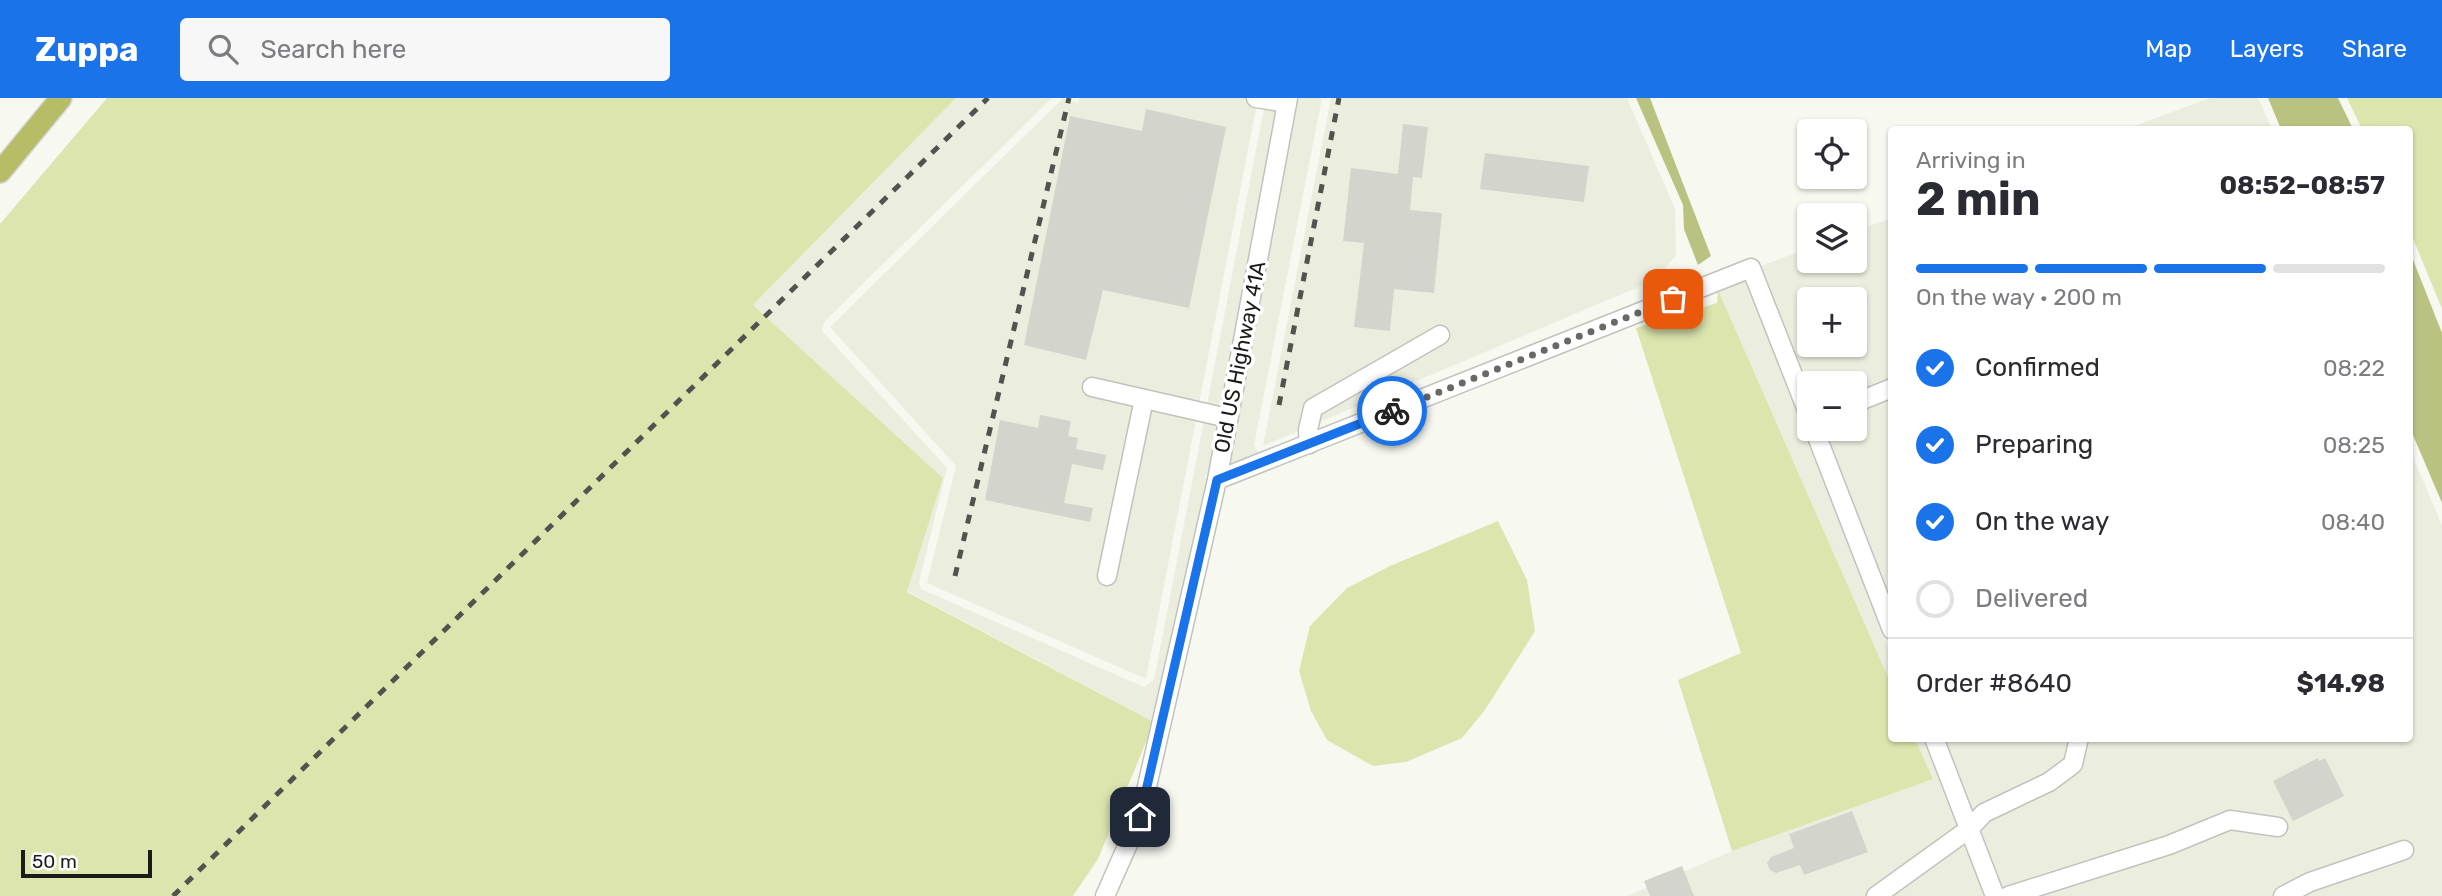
<!DOCTYPE html>
<html lang="en">
<head>
<meta charset="utf-8">
<style>
  :root { --surface:#fff; --page:#f7f7f7; --text:#2b2b33; --muted:#7c7c81; --line:#e1e1e2; --accent:#1a73e8 }
  body { margin:0; font-family:Rubik,sans-serif; background:var(--page); color:var(--text); height:100vh; display:flex; flex-direction:column; font-size:26px; white-space:nowrap }
  * { box-sizing:border-box; margin:0 }
  p { font-size:23px; color:var(--muted) }
  .icon { flex:none; width:38px; height:38px; fill:none; stroke:currentColor; stroke-width:2; stroke-linecap:round; stroke-linejoin:round }
  .map { position:relative; flex:1; overflow:hidden }
  .sheet { position:absolute; left:1888px; top:28px; width:525px; height:616px; display:flex; flex-direction:column; background:var(--surface); border-radius:7px; box-shadow:0 2px 5px #0004 }
  .sheet>* { flex:none }
  .tools { position:absolute; left:1797px; top:21px; display:grid; gap:14px }
  .tools a { display:grid; place-items:center; width:70px; height:70px; border-radius:7px; background:var(--surface); box-shadow:0 2px 5px #0004; font-size:35px }
  .scale { position:absolute; left:21px; bottom:18px; width:131px; box-sizing:border-box; padding-left:7px; border:4px solid #1b1c19; border-top:0; font-size:19px; line-height:24px; white-space:nowrap; color:#1b1c19; -webkit-text-stroke:5px #fff; paint-order:stroke }
  .pin { position:absolute; display:grid; place-items:center; width:60px; height:60px; color:#fff; margin:-30px; border-radius:14px; box-shadow:0 4px 10px #0006 }
  .courier { position:absolute; display:grid; place-items:center; width:70px; height:70px; margin:-35px; border:5px solid #1a73e8; border-radius:50%; background:#fff; color:#222; box-shadow:0 2px 9px #0007 }
  .headline em { font-style:normal; font-weight:700 }
  .headline div { display:flex; flex-direction:column-reverse }
  .headline { display:flex; align-items:center; justify-content:space-between; height:119px; padding:0 28px }
  h1 { font-size:46px; font-weight:700; line-height:52px }
  .bar { display:grid; grid-template-columns:repeat(4,1fr); gap:10px 7px; align-content:center; height:84px; padding:0 28px }
  .bar i { height:9px; border-radius:5px; background:var(--line) }
  .bar .on { background:var(--accent) }
  .bar p { grid-column:span 4 }
  .line { display:flex; align-items:center; gap:18px; padding:0 28px; border-top:2px solid var(--line) }
  .line div { flex:1 }
  ol { padding:0 28px; list-style:none }
  li { display:flex; align-items:center; gap:21px; height:77px }
  li p { margin-inline-start:auto }
  li .icon { padding:7px; border-radius:50%; background:var(--accent); color:#fff; stroke-width:4 }
  li:last-child { color:var(--muted) }
  li i { width:38px; height:38px; border:4px solid var(--line); border-radius:50% }
  header { display:flex; align-items:center; gap:42px; box-sizing:border-box; height:98px; padding:0 35px; background:var(--accent); color:#fff }
  header strong { font-size:33px }
  nav { display:flex; gap:38px; margin-inline-start:auto; font-size:24px }
  .search { width:490px; height:63px; background:var(--page); display:flex; align-items:center; gap:18px; box-sizing:border-box; padding:0 24px; border-radius:7px; color:var(--muted); font-size:26px }
  .map>svg:first-child { display:block }
  .built { fill:#ebeedf; fill-rule:evenodd }
  .green { fill:#dde5ae }
  .water { fill:#bac282 }
  .building { fill:#d3d4cc }
  .lines { fill:none; stroke-linecap:round; stroke-linejoin:round }
  .minor-casing { stroke:#c1c3bb; stroke-width:21 }
  .major-casing { stroke:#d6d6d6; stroke-width:24 }
  .minor { stroke:#fff; stroke-width:18 }
  .major { stroke:#b7bc66; stroke-width:21 }
  .rail { stroke:#52534e; stroke-width:5; stroke-dasharray:9 9; stroke-linecap:butt }
  .done { stroke:#686964; stroke-width:7; stroke-dasharray:0 12.6 }
  .route { stroke:#1a73e8; stroke-width:9 }
  .labels { text-anchor:middle; stroke-width:7; stroke-linejoin:round; paint-order:stroke }
  .street-label { font-size:21px; fill:#1b1c19; stroke:#fff }
</style>
</head>
<body>
<header>
<strong>Zuppa</strong>
<div class="search"><svg class="icon" aria-label="search" viewBox="0 0 24 24"><circle cx="10" cy="10" r="6"/><path d="M15 15l6 6"/></svg>Search here</div>
<nav><a>Map</a><a>Layers</a><a>Share</a></nav>
</header>
<div class="map">
<svg width="2442" height="798" viewBox="0 0 2442 798">
  <rect width="100%" height="100%" fill="#f7f8f0"/>
  <g class="built">
    <polygon points="956,0 1052,0 824,224 822,233 947,370 919,484 921,491 1144,589 1154,582 1266,0 1278,0 1208,376 1204,378 1207,384 1152,623 907,493 943,380 753,207"/>
    <polygon points="1063,0 1078,5 1080,0 1258,0 1146,581 927,485 956,368 830,229"/>
    <polygon points="1298,0 1322,0 1254,347 1259,356 1230,367"/>
    <polygon points="1331,0 1627,0 1675,111 1676,157 1655,182 1263,348"/>
    <polygon points="2210,0 2258,0 2272,31 2126,31"/>
    <path d="M1892 120V504L1824 331H1855V285H1810L1809 293 1761 168 1809 150 1810 163H1855V133ZM1810 201H1855V247H1810Z"/>
    <polygon points="1745,182 1892,560 1892,588 1718,192"/>
    <polygon points="2410,352 2442,427 2442,798 2006,798 1945,641 2410,640"/>
    <polygon points="1915,640 1923,641 1984,798 1627,798 1732,753 1932,681"/>
  </g>
  <g class="green">
    <polygon points="107,0 956,0 753,207 943,380 907,494 1152,623 1148,639 1098,761 1073,798 0,798 0,126"/>
    <polygon points="2347,0 2442,0 2442,211 2410,133 2410,32 2362,31"/>
    <polygon points="1718,192 1892,588 1892,640 1915,641 1933,681 1732,753 1678,582 1741,555 1636,230 1717,205"/>
    <polygon points="1498,423 1527,482 1535,533 1485,612 1462,640 1406,664 1373,668 1327,642 1311,613 1299,573 1310,528 1347,490 1390,468"/>
  </g>
  <g class="water">
    <polygon points="1636,0 1650,0 1711,158 1698,167 1684,131 1683,107"/>
    <polygon points="2268,0 2338,0 2353,31 2281,31"/>
    <polygon points="2410,154 2442,235 2442,405 2410,330"/>
  </g>
  <g class="building">
    <polygon points="1146,11 1226,29 1189,210 1103,192 1086,262 1024,247 1070,18 1142,33"/>
    <polygon points="1403,26 1428,29 1422,80 1413,79 1410,112 1442,115 1434,195 1394,191 1390,233 1354,229 1364,145 1343,143 1351,70 1398,76"/>
    <polygon points="1485,55 1589,68 1584,104 1480,91"/>
    <polygon points="1040,317 1071,323 1068,338 1078,340 1076,351 1106,357 1103,372 1072,366 1064,405 1093,410 1090,424 985,402 1000,322 1038,330"/>
    <polygon points="2318,660 2319,663 2325,660 2344,698 2293,723 2273,683"/>
    <polygon points="1852,713 1868,754 1804,777 1800,767 1776,775 1770,772 1767,765 1771,759 1794,750 1789,736"/>
    <polygon points="1682,768 1694,798 1650,798 1644,783"/>
  </g>
  <g class="lines">
    <g class="minor-casing">
      <g id="minor">
        <polyline points="1256,0 1287,5"/>
        <polyline points="1092,289 1228,320"/>
        <polyline points="1855,305 1892,290"/>
        <polyline points="1814,331 1892,532"/>
        <polyline points="1309,346 1308,332 1313,310 1440,237"/>
        <polyline points="1217,382 1751,170 1810,320"/>
        <polyline points="1107,478 1144,301"/>
        <polyline points="1934,640 1995,798"/>
        <polyline points="1105,798 1140,719 1217,382 1288,0"/>
        <polyline points="1876,798 1969,731 1984,715 2049,684 2068,670 2073,666 2079,640"/>
        <polyline points="2008,798 2169,747 2230,722 2278,729"/>
        <polyline points="2283,798 2310,784 2404,752"/>
      </g>
    </g>
    <g class="major-casing">
      <polyline id="major" points="0,74 61,0"/>
    </g>
    <use href="#minor" class="minor"/>
    <use href="#major" class="major"/>
    <g class="rail">
      <polyline points="1279,307 1339,0"/>
      <polyline points="955,478 1069,0"/>
      <polyline points="173,798 988,0"/>
    </g>
  </g>
  <g class="lines">
    <polyline class="done" points="1392,313 1673,201"/>
    <polyline class="route" points="1140,719 1217,382 1392,313"/>
  </g>
  <g class="labels">
    <g class="street-label">
      <text transform="translate(1240 259) rotate(-79)" y="7">Old US Highway 41A</text>
    </g>
  </g>
</svg>
<div class="tools">
<a><svg class="icon" aria-label="locate" viewBox="0 0 24 24"><circle cx="12" cy="12" r="6"/><path d="M12 2v4M12 18v4M2 12h4M18 12h4"/></svg></a>
<a><svg class="icon" aria-label="layers" viewBox="0 0 24 24"><path d="M12 4l9 5-9 5-9-5zM3 14l9 5 9-5"/></svg></a>
<a>+</a>
<a>−</a>
</div>
<div class="scale">50 m</div>
<div class="pin" style="left:1673px;top:201px;background:#ea580c"><svg class="icon" aria-label="bag" viewBox="0 0 24 24"><path d="M5 8h14l-1 12H6zM9 8a3 3 0 0 1 6 0"/></svg></div>
<div class="pin" style="left:1140px;top:719px;background:#1f2937"><svg class="icon" aria-label="home" viewBox="0 0 24 24"><path d="M3 11l9-7 9 7M6 9v11h12V9"/></svg></div>
<div class="courier" style="left:1392px;top:313px"><svg class="icon" aria-label="bike" viewBox="0 0 24 24"><circle cx="6" cy="16" r="4"/><circle cx="18" cy="16" r="4"/><path d="M6 16l4-8h5l3 8M10 8l3 8H6M13 5h3"/></svg></div>
<section class="sheet">
<div class="headline"><div><h1>2 min</h1><p>Arriving in</p></div><em>08:52–08:57</em></div>
<div class="bar"><i class="on"></i><i class="on"></i><i class="on"></i><i></i><p>On the way · 200 m</p></div>
<ol>
<li><svg class="icon" aria-label="check" viewBox="0 0 24 24"><path d="M5 12l5 5 9-10"/></svg>Confirmed<p>08:22</p></li>
<li><svg class="icon" aria-label="check" viewBox="0 0 24 24"><path d="M5 12l5 5 9-10"/></svg>Preparing<p>08:25</p></li>
<li><svg class="icon" aria-label="check" viewBox="0 0 24 24"><path d="M5 12l5 5 9-10"/></svg>On the way<p>08:40</p></li>
<li><i></i>Delivered</li>
</ol>
<div class="line" style="height:91px"><div>Order #8640</div><b>$14.98</b></div>
</section>
</div>
</body>
</html>
